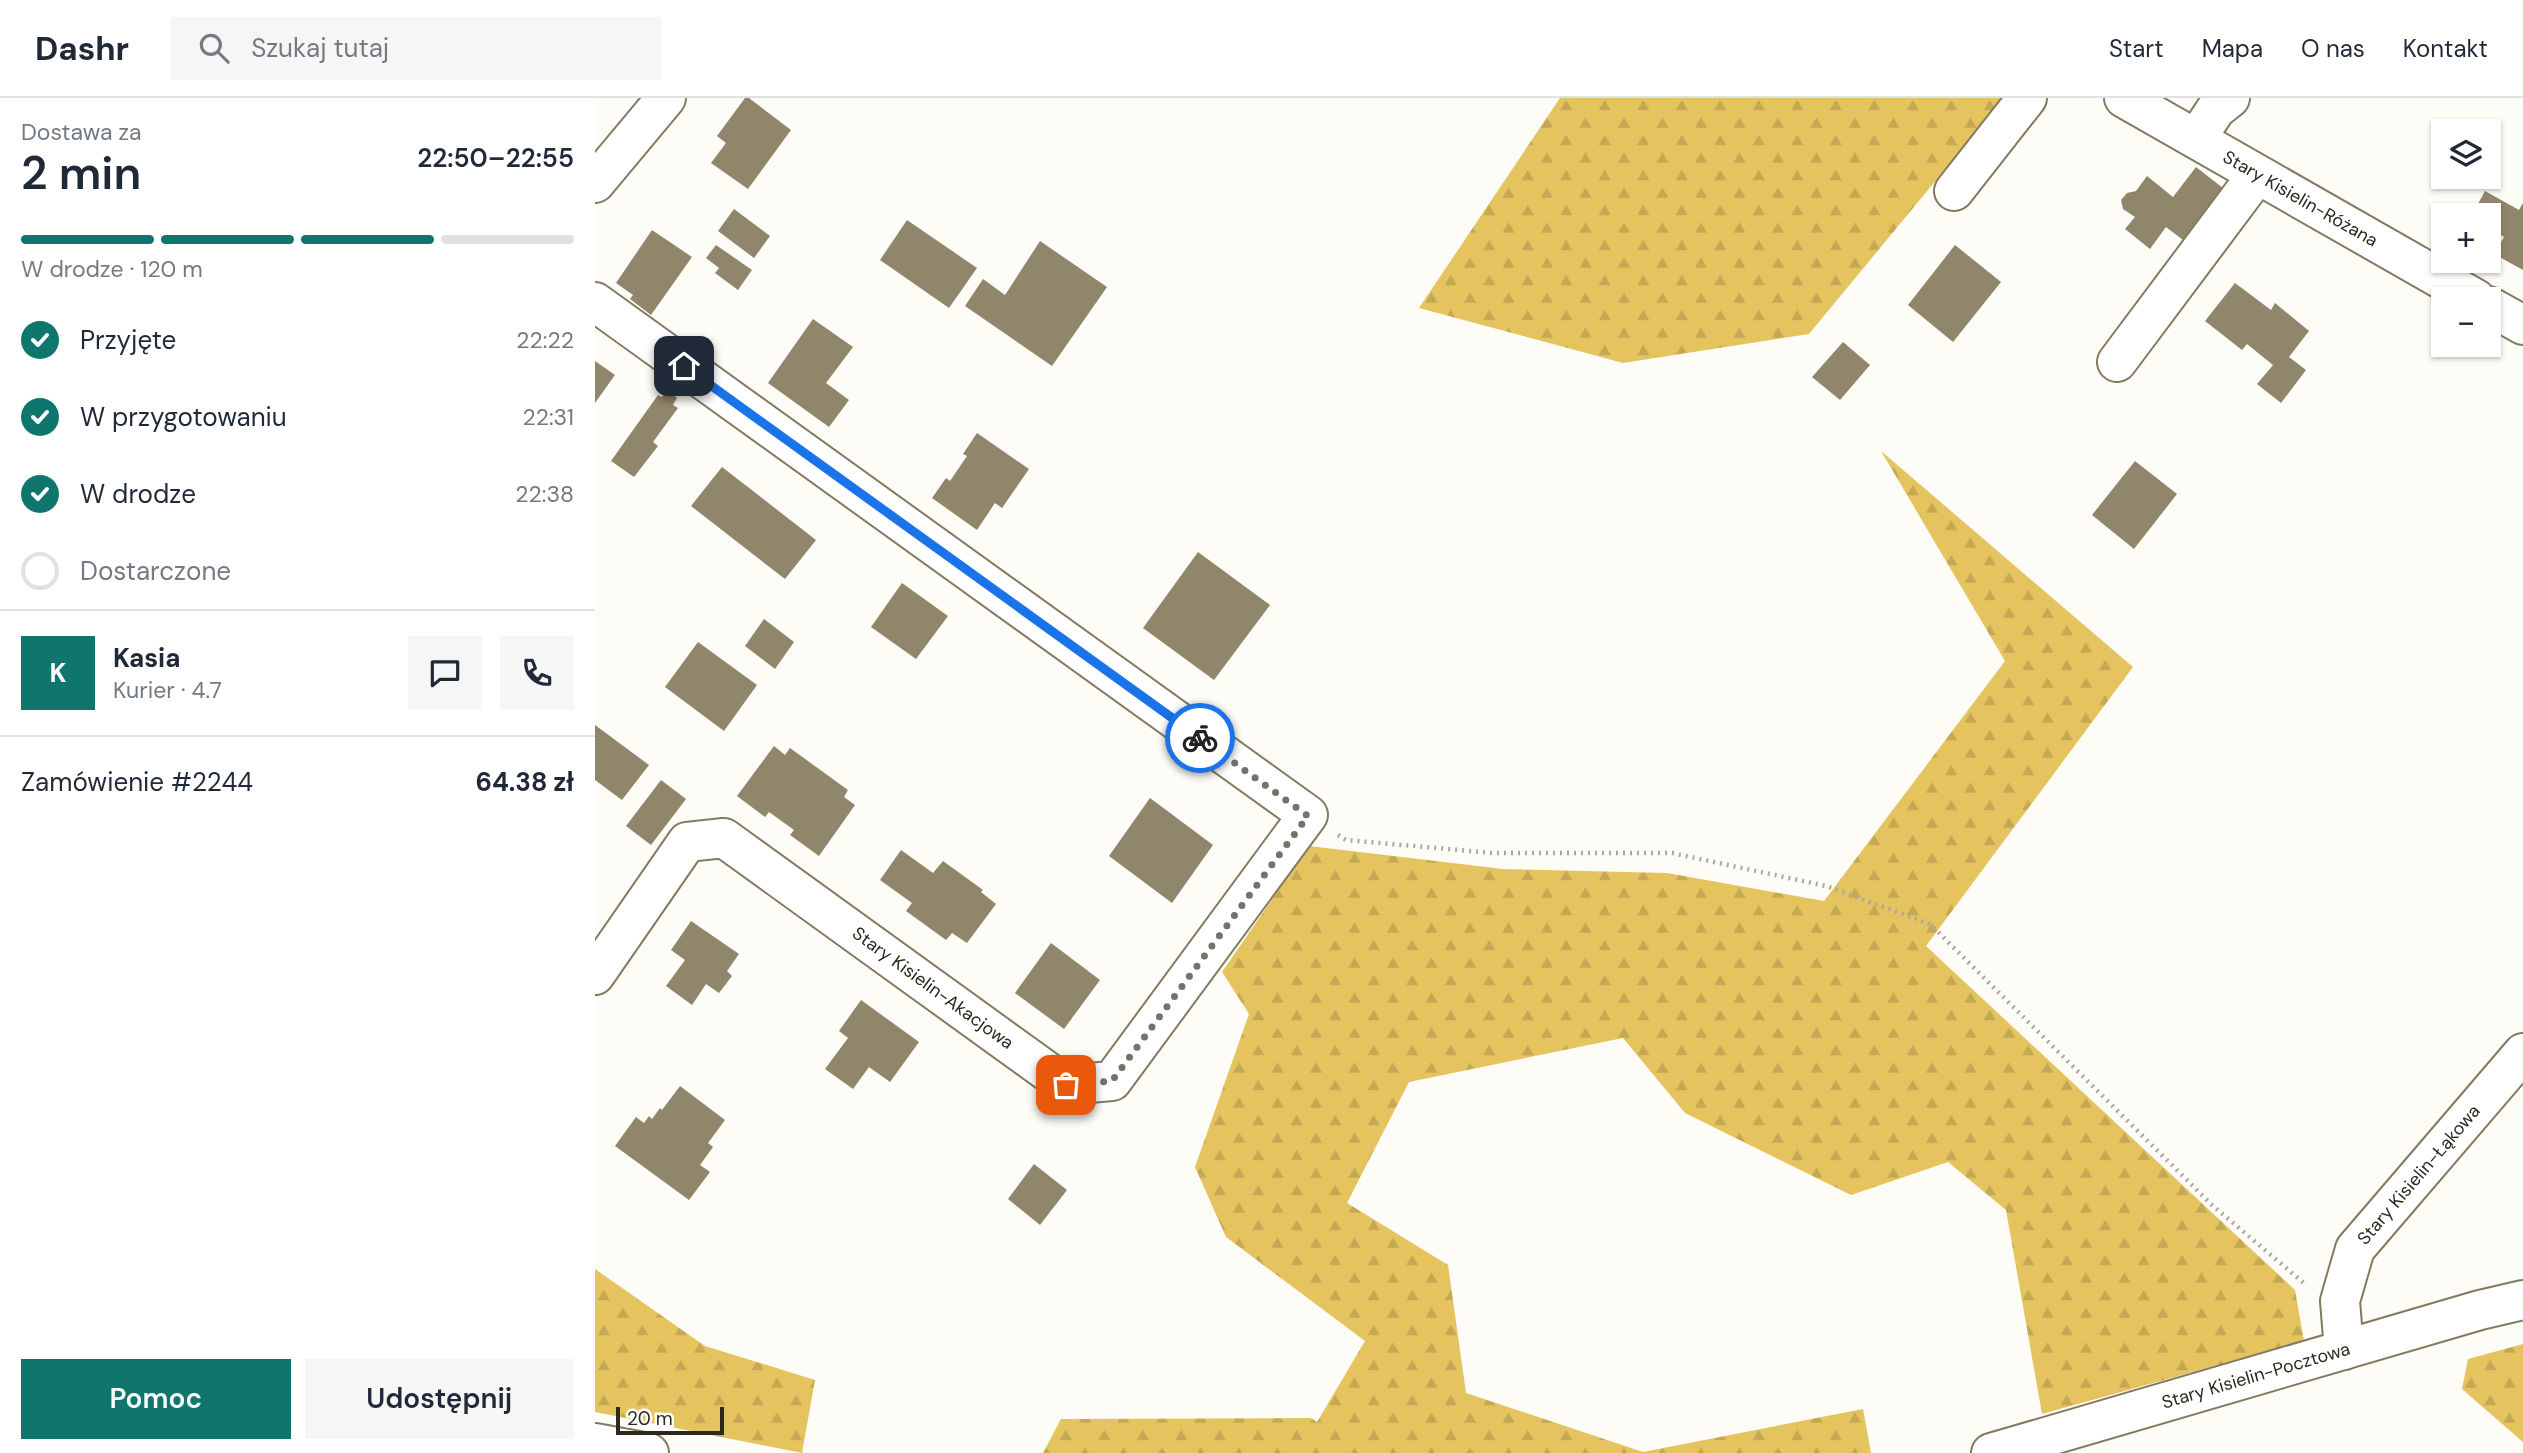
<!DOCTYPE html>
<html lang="pl">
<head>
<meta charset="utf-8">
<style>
  :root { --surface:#fff; --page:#f6f6f7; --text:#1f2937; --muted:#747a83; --line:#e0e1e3; --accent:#0f766e }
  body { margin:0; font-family:"DM Sans",sans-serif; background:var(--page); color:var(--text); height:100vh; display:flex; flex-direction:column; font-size:26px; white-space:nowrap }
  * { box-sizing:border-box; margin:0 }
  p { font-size:23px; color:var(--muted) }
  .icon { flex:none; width:38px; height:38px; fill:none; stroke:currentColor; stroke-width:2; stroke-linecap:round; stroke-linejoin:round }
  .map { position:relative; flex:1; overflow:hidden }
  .sheet { display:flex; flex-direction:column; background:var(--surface); width:595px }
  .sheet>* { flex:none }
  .buttons { position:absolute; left:1836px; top:21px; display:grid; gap:14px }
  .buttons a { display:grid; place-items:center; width:70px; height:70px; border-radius:0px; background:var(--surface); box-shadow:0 2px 5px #0004; font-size:35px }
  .scale { position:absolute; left:21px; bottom:18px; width:108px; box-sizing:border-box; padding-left:7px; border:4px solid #2c281d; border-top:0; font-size:19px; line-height:24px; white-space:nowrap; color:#2c281d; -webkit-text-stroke:5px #fff; paint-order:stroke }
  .pin { position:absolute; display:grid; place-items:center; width:60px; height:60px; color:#fff; margin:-30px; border-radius:14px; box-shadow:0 4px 10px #0006 }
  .courier { position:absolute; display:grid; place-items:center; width:70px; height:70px; margin:-35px; border:5px solid #1a73e8; border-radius:50%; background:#fff; color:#222; box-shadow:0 2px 9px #0007 }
  .overview em { font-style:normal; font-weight:600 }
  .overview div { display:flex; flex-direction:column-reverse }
  .overview { display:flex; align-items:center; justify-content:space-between; height:119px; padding:0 21px }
  h1 { font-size:46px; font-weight:600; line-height:52px }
  .bar { display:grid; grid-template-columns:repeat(4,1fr); gap:10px 7px; align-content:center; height:84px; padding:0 21px }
  .bar i { height:9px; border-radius:5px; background:var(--line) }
  .bar .on { background:var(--accent) }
  .bar p { grid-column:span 4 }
  .line { display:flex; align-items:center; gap:18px; padding:0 21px; border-top:2px solid var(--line) }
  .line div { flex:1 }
  .round { display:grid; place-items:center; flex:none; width:74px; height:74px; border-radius:0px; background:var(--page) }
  ol { padding:0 21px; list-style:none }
  li { display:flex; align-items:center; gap:21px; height:77px }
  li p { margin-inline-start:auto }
  li .icon { padding:7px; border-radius:50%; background:var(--accent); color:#fff; stroke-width:4 }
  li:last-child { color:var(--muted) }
  li i { width:38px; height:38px; border:4px solid var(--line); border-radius:50% }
  .action { display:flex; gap:14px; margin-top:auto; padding:14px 21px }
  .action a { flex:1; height:80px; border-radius:0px; background:var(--accent); color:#fff; font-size:28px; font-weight:600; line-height:80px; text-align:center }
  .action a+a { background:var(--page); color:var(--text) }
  header { display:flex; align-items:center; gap:42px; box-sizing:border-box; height:98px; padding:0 35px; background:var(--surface); border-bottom:2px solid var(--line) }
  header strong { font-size:33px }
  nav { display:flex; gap:38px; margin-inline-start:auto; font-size:24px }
  .search { width:490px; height:63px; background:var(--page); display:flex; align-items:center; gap:18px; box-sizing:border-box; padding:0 24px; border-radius:0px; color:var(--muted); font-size:26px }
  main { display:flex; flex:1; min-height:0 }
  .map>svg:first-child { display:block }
  .forest { fill:url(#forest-firs) }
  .building { fill:#90866b }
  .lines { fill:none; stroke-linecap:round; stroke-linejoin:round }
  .minor-casing { stroke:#837a5f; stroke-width:42 }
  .path { stroke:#aaa79f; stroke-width:4.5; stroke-dasharray:2 5; stroke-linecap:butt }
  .minor { stroke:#fff; stroke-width:38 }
  .done { stroke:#767269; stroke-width:7; stroke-dasharray:0 12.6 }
  .route { stroke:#1a73e8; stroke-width:9 }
  .labels { text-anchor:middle; stroke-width:6; stroke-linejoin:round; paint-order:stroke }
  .street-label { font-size:18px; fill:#2c281d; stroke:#fff }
</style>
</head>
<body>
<header>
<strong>Dashr</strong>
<div class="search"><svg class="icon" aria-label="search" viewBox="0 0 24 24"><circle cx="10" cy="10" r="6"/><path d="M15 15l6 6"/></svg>Szukaj tutaj</div>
<nav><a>Start</a><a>Mapa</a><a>O nas</a><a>Kontakt</a></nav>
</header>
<main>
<section class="sheet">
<div class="overview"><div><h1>2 min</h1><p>Dostawa za</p></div><em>22:50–22:55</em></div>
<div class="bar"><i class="on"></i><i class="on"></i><i class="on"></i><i></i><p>W drodze · 120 m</p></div>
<ol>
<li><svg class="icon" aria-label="check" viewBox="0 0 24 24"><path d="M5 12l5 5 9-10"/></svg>Przyjęte<p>22:22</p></li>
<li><svg class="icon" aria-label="check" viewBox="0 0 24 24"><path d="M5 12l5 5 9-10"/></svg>W przygotowaniu<p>22:31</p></li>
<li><svg class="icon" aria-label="check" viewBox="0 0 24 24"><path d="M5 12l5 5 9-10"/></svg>W drodze<p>22:38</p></li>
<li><i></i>Dostarczone</li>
</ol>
<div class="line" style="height:126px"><b class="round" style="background:var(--accent);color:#fff">K</b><div><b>Kasia</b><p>Kurier · 4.7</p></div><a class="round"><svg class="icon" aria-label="chat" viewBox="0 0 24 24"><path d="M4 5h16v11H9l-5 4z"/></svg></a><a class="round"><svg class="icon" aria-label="phone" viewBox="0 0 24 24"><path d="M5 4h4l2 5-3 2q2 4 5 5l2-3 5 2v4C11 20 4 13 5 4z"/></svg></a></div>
<div class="line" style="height:91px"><div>Zamówienie #2244</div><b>64.38 zł</b></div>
<div class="action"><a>Pomoc</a><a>Udostępnij</a></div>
</section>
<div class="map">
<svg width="1928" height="1355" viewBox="0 0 1928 1355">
  <defs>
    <pattern id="forest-firs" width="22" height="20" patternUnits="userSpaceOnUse" patternTransform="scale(1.75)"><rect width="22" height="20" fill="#e5c460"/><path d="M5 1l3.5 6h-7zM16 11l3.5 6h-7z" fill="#c5a853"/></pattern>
  </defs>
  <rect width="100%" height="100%" fill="#fefcf6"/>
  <g class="forest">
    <polygon points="965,0 1409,0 1214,236 1028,265 824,210"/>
    <polygon points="1286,353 1538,569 1331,848 1700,1192 1709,1243 1447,1316 1411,1112 1353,1064 1256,1097 1090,1015 1028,940 814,984 752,1105 853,1167 871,1295 1048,1354 1268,1311 1276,1355 448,1355 466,1321 716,1320 722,1324 770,1243 631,1139 600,1069 654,916 627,874 714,748 908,771 1072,775 1229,803 1410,563"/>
    <polygon points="0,1171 110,1248 220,1282 207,1355 0,1314"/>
    <polygon points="1928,1246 1928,1344 1867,1291 1873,1261"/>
  </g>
  <g class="building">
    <polygon points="150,0 154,0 196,32 153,91 116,65 131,45 122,38"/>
    <polygon points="1601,69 1628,90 1588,142 1571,129 1555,151 1530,131 1540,119 1528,111 1526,102 1532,95 1541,93 1552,78 1578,99"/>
    <polygon points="1890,93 1924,112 1928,105 1928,172 1899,156 1909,139 1901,134 1897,142 1894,140 1894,117 1877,117"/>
    <polygon points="139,111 175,138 159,160 123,133"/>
    <polygon points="312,122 382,170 354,210 285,162"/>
    <polygon points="57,132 97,159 56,217 35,201 38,197 21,185"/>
    <polygon points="445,143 512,189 457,268 370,208 388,181 410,197"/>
    <polygon points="121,147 157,172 143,192 120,175 124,170 111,160"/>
    <polygon points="1360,147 1406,184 1358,244 1313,207"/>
    <polygon points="1640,185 1676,212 1680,205 1714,233 1694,259 1711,272 1686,305 1662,286 1678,267 1652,246 1647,252 1610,223"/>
    <polygon points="218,221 258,249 231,285 254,302 234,329 173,285"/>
    <polygon points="1248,244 1275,267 1245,302 1217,279"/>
    <polygon points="0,263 20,277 0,305"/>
    <polygon points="71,291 82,300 78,307 83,310 58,344 63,348 39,379 16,363 63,297 67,299"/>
    <polygon points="382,335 434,371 407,410 400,405 382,432 337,400 351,380 355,383 372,358 368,356"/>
    <polygon points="1540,363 1582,396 1539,451 1497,417"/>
    <polygon points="127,369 221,442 190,481 96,408"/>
    <polygon points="603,454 675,507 619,582 548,530"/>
    <polygon points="307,485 353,518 321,561 276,529"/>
    <polygon points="169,521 199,544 180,571 150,548"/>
    <polygon points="103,544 162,587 129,633 70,589"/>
    <polygon points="0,627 54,667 27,702 0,682"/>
    <polygon points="179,648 190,657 195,650 253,692 249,699 260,707 224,758 195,737 199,732 174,714 170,719 142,698"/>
    <polygon points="66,682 91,701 56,747 31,728"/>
    <polygon points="555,700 618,747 577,805 514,758"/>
    <polygon points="306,752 338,775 348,763 388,792 386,794 401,806 372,845 357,835 351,842 311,813 317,805 285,782"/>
    <polygon points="96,823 144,856 132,873 137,878 124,895 111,886 97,907 71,888 90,862 76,852"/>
    <polygon points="456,845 505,882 469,931 420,895"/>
    <polygon points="266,902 324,944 295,984 274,969 258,991 230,971 253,940 244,933"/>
    <polygon points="85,988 130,1022 113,1045 118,1049 105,1067 115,1074 94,1102 20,1048 41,1019 49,1025 54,1018 57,1021 65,1010 67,1012"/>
    <polygon points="439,1066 472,1092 445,1127 413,1101"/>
  </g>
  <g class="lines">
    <g class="minor-casing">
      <g id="minor">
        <path id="s1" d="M1529 0 1881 201"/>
        <polyline points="1601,41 1621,11 1635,0"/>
        <polyline points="0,85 71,0"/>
        <polyline points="1359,93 1432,0"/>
        <polyline points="0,204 713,717 517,983 471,987 129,740 92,744 0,877"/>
        <polyline points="1894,208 1928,227"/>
        <polyline points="1522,264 1662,77"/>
        <path id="s2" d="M1749 1252 1745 1203 1760 1151 1928 955"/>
        <polyline points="0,1345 54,1355"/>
        <path id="s3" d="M1396 1355 1885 1212 1928 1202"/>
      </g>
    </g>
    <polyline class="path" points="743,737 751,742 898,755 1077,755 1231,788 1335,826 1617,1107 1710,1186"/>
    <use href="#minor" class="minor"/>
  </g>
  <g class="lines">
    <polyline class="done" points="471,987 517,983 713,718 605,640"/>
    <polyline class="route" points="89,268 605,640"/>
  </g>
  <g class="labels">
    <g class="street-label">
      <text dy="6" stroke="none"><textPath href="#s1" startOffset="203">Stary Kisielin-Różana</textPath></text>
      <text transform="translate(338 890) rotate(36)" y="6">Stary Kisielin-Akacjowa</text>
      <text dy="6" stroke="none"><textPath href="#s2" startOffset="201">Stary Kisielin-Łąkowa</textPath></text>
      <text dy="6" stroke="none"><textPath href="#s3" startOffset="276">Stary Kisielin-Pocztowa</textPath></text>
    </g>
  </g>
</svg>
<div class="buttons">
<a><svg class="icon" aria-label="layers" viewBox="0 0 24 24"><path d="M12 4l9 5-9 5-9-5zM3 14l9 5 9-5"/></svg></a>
<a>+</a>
<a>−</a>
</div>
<div class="scale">20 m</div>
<div class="pin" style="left:471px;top:987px;background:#ea580c"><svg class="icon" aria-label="bag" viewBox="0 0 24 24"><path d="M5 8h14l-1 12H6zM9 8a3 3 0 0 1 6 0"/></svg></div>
<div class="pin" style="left:89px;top:268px;background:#1f2937"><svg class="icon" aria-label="home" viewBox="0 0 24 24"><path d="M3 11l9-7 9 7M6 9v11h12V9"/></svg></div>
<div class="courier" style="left:605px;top:640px"><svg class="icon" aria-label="bike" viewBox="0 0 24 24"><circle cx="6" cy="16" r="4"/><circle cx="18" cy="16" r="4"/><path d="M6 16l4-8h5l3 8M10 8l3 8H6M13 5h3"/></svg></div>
</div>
</main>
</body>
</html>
